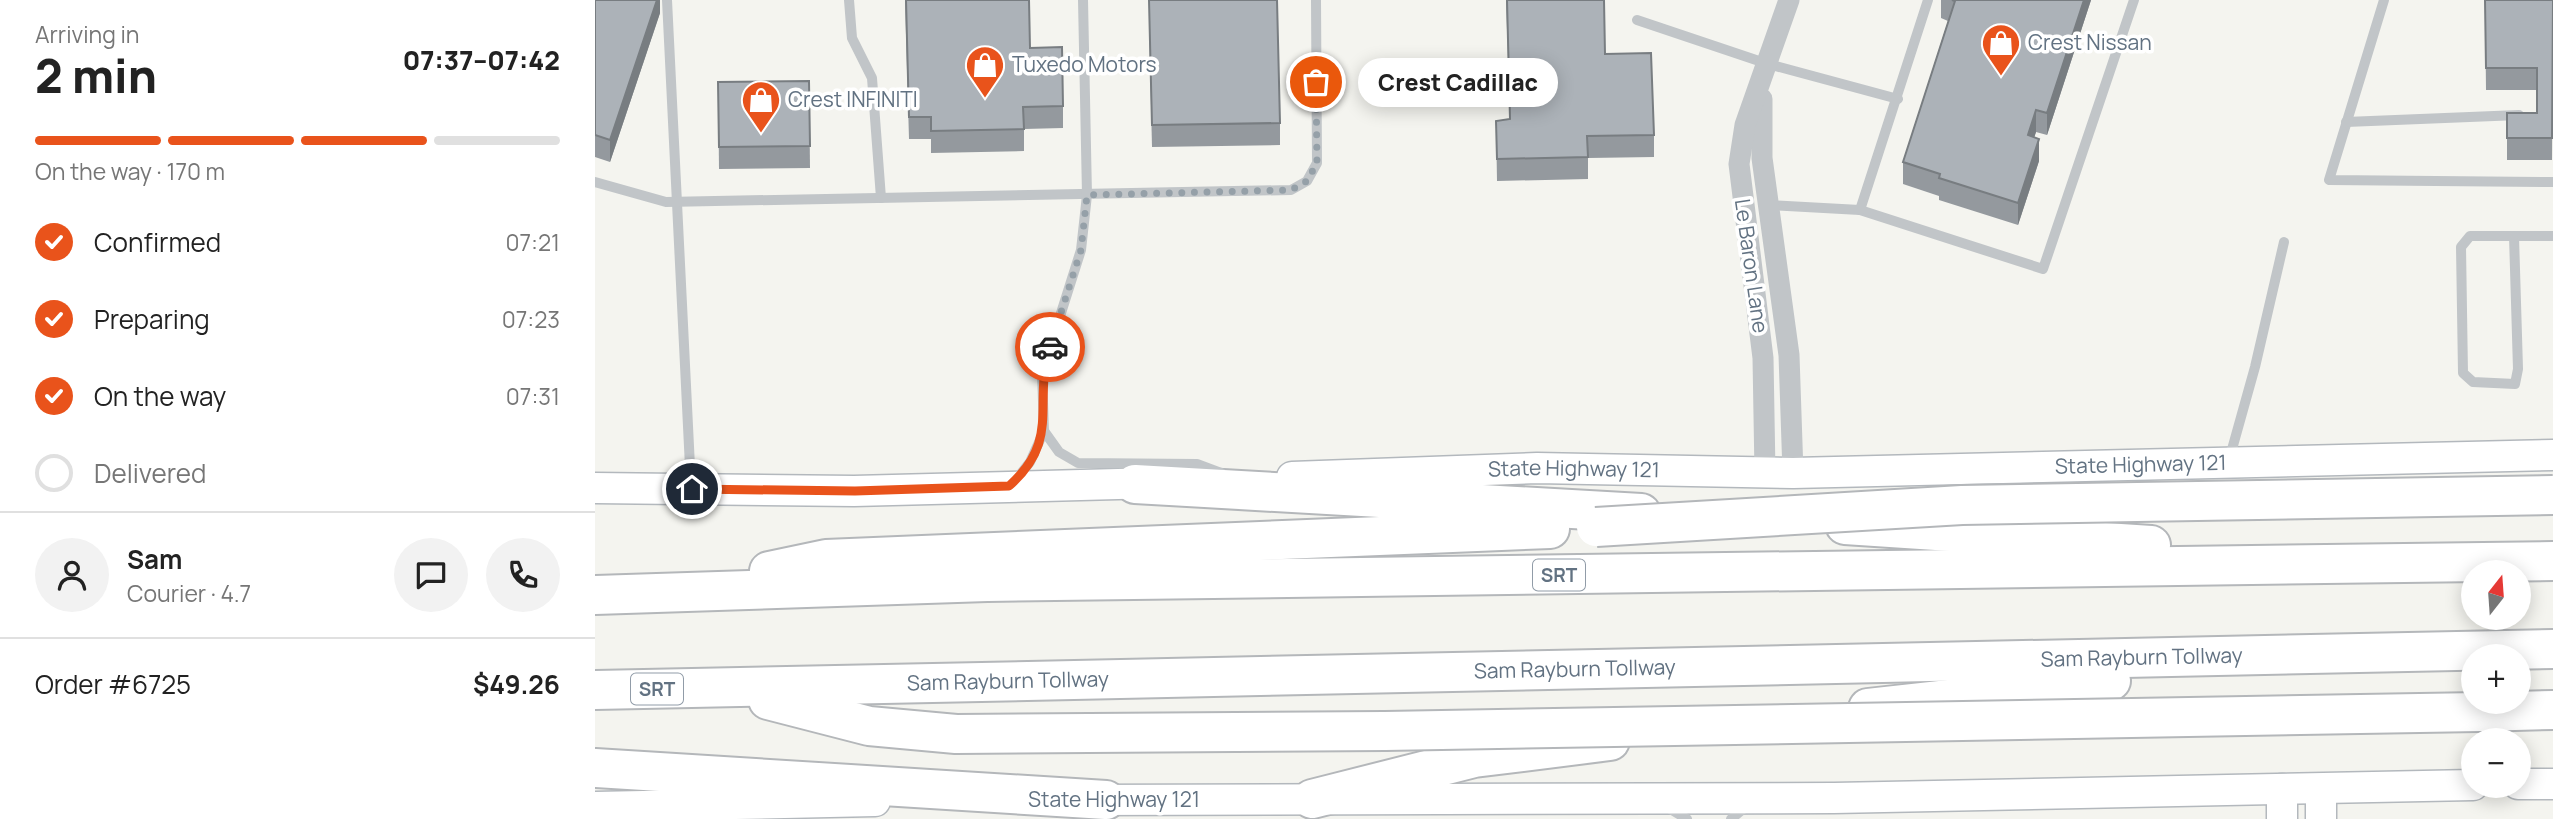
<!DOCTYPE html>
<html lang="en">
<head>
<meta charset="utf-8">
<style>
  :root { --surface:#fff; --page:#f2f2f2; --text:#222; --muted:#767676; --line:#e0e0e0; --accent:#e9531b }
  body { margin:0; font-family:Manrope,sans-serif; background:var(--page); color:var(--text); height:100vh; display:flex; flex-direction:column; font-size:26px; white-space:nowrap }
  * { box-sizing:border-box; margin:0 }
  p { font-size:23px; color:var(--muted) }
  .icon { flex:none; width:38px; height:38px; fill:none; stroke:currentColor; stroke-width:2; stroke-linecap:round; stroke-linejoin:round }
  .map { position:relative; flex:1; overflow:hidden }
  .details { display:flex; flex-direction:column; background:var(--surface); width:595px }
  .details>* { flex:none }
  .needle { width:46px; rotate:17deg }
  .buttons { position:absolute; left:1866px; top:560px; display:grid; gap:14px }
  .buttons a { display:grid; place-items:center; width:70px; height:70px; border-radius:50%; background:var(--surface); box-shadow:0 4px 18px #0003; font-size:35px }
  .pin { position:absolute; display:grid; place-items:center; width:60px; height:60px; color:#fff; margin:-30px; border:4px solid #fff; border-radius:50%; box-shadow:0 2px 7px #0007 }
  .courier { position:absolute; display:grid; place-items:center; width:70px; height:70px; margin:-35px; border:5px solid #e9531b; border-radius:50%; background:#fff; color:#222; box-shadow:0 2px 9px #0007 }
  .bubble { position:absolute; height:49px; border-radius:24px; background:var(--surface); box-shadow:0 4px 18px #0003; font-size:23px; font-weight:800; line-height:49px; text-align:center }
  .overview em { font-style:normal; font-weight:800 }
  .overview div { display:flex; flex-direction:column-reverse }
  .overview { display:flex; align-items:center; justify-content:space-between; height:119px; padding:0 35px }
  h1 { font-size:46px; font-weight:800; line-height:52px }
  .bar { display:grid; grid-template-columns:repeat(4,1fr); gap:10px 7px; align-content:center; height:84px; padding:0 35px }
  .bar i { height:9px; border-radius:5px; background:var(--line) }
  .bar .current { background:var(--accent) }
  .bar p { grid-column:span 4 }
  .line { display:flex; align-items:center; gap:18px; padding:0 35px; border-top:2px solid var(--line) }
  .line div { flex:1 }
  .round { display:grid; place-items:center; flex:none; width:74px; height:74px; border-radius:37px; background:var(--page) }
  ol { padding:0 35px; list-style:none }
  li { display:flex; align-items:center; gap:21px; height:77px }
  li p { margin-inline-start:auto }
  li .icon { padding:7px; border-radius:50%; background:var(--accent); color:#fff; stroke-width:4 }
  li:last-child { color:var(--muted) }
  li i { width:38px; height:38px; border:4px solid var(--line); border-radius:50% }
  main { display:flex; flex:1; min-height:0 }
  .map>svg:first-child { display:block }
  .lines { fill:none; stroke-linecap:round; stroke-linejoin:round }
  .secondary-casing { stroke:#b3b8bd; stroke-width:33 }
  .highway-casing { stroke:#b4b7ba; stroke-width:42 }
  .lane { stroke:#c1c5c8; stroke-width:10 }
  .street { stroke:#c1c5c8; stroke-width:21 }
  .secondary { stroke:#fff; stroke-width:30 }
  .highway { stroke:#fff; stroke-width:38 }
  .highway-bridge-casing { stroke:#b4b7ba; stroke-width:42; stroke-linecap:butt }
  .highway-bridge { stroke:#fff; stroke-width:38 }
  .wall { fill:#94999e }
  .shaded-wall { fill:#787d81 }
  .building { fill:#acb2b8; stroke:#787d81; stroke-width:2 }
  .done { stroke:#95a0a8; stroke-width:7; stroke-dasharray:0 12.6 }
  .route { stroke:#e9531b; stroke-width:9 }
  .labels { text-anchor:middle; stroke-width:7; stroke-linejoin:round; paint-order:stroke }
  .shield { fill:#fff; stroke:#919ca8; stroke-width:2 }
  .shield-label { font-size:19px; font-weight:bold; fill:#627282 }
  .poi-label { font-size:21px; fill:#627282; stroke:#fff; text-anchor:start }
  .street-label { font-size:21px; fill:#627282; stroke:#fff }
</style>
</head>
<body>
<main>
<section class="details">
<div class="overview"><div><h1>2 min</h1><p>Arriving in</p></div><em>07:37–07:42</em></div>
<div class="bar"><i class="current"></i><i class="current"></i><i class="current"></i><i></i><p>On the way · 170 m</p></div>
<ol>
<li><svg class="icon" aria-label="check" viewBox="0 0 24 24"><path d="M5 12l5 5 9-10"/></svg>Confirmed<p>07:21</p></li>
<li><svg class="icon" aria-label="check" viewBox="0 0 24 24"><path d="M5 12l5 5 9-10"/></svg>Preparing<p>07:23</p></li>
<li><svg class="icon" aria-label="check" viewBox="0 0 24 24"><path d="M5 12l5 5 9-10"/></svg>On the way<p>07:31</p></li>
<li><i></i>Delivered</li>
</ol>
<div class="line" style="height:126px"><a class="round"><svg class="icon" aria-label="person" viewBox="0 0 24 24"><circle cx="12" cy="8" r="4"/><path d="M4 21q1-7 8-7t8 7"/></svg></a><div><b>Sam</b><p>Courier · 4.7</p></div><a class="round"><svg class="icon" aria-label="chat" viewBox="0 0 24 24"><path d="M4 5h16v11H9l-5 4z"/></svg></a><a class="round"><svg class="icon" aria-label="phone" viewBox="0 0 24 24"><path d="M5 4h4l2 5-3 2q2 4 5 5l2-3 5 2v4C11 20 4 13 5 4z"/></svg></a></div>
<div class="line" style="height:91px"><div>Order #6725</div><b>$49.26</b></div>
</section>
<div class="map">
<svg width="1958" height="819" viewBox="0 0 1958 819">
  <rect width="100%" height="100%" fill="#f4f4ef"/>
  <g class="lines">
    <g class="secondary-casing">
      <g id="secondary">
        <path id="s1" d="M697 477 942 468 1198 473 1958 455"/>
        <polyline points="0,488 259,491 560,483"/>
        <polyline points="1923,784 1958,784"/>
        <polyline points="490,800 1239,798 1878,785"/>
        <polyline points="0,807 280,801"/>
        <polyline points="1687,819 1687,789"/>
        <polyline points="1726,819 1726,789"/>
      </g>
    </g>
    <g class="highway-casing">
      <g id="highway">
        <polyline points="540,484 1046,513"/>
        <polyline points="1250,525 1556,545"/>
        <polyline points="174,571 231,559 955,529"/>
        <polyline points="0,595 392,582 1958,561"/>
        <path id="s2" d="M0 690 1958 649"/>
        <polyline points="173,700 274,726 361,734 790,731"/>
        <polyline points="1273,708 1516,681"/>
        <polyline points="1884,712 1958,710"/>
        <polyline points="0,768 511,800"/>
        <polyline points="717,799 879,758 1015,741"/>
      </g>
    </g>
    <g class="lane">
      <polyline points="72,0 96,487"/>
      <polyline points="254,0 257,38 277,78 286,198"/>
      <polyline points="1789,0 1734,180 1958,182"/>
      <polyline points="1042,20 1173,64 1303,99"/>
      <polyline points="1751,122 1924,115"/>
      <polyline points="0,182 71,202 696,190 712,181 722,163 721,0"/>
      <polyline points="1173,205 1265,210 1448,269 1539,0"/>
      <polyline points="1265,210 1333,0"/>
      <polyline points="1919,236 1923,369 1920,384 1878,382 1868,373 1866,247 1875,236 1958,236"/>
      <polyline points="449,431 464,452 483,463 602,464 626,473"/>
      <polyline points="1634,460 1660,367 1689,242"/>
      <polyline points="421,480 435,462 449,431 447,373 486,250 492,195 488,0"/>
      <polyline points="1072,807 1092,819"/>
      <polyline points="1136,819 1153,805"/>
    </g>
    <g class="street">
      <polyline points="1167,99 1167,158 1194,355 1198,473"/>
      <polyline points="1170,473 1168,358 1144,164 1150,125 1194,0"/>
    </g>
    <use href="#secondary" class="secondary"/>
    <use href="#highway" class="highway"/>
    <g class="highway-bridge-casing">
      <g id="highway-bridge">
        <polyline points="1001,527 1367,505 1958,495"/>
        <polyline points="790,731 1884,712"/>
      </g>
    </g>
    <use href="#highway-bridge" class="highway-bridge"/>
  </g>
  <g class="wall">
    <polygon points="0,0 65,0 65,13 15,162 0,157"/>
    <polygon points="310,0 435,48 468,106 468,128 429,129 429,151 336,153 336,139 314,139"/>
    <polygon points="911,0 1009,0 1010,54 1059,135 1059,157 993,158 993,179 902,181 901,121 915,119"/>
    <polygon points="1346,0 1496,0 1452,135 1441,132 1439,137 1444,161 1423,225 1344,200 1344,196 1308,184 1308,162 1353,21 1346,18"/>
    <polygon points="1890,0 1958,0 1957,160 1912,160 1912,113 1942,113 1942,90 1891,90"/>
    <polygon points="554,22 685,123 685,145 557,147"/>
    <polygon points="214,81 215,168 124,169 123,82"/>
  </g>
  <g class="shaded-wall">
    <polygon points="62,0 65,0 65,13 15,162 15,140"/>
    <polygon points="1489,0 1496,0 1452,135 1452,113"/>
    <polygon points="1441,110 1441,132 1433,157 1433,135"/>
    <polygon points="1444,139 1444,161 1423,225 1423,203"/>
  </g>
  <g class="building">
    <polygon points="0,0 62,0 15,140 0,135"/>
    <polygon points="311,0 434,0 435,48 467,47 468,106 428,107 429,129 336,131 336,117 314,117"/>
    <polygon points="554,0 682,0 685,123 557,125"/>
    <polygon points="912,0 1009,0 1010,54 1056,53 1059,135 992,136 993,157 902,159 901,121 915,119"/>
    <polygon points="1357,0 1489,0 1452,113 1441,110 1433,135 1444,139 1423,203 1344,178 1345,174 1308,162 1360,1"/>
    <polygon points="1890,0 1958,0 1957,138 1912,138 1912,113 1942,113 1942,68 1891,68"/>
    <polygon points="214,81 215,146 124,147 123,82"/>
  </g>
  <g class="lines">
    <polyline class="done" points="455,347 486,250 492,195 696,190 712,181 722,163 721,82"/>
    <path class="route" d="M97 489 260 491 414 486C467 439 437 404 455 347"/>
  </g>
  <defs>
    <g id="shop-pin" transform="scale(2.0125)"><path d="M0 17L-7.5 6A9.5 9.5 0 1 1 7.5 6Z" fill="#e9531b" stroke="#fff"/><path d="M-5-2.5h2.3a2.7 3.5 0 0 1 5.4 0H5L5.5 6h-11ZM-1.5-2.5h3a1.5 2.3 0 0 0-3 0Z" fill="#fff"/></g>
  </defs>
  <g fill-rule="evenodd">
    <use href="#shop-pin" x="1406" y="43"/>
    <use href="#shop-pin" x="390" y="65"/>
    <use href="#shop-pin" x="166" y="100"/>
  </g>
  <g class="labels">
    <g class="shield">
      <rect x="938" y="559.5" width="52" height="31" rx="5"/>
      <rect x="36" y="673.5" width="52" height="31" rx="5"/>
    </g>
    <g class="shield-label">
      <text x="964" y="582">SRT</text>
      <text x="62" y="696">SRT</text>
    </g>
    <g class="poi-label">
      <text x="1433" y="50">Crest Nissan</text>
      <text x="417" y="72">Tuxedo Motors</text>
      <text x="193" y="107">Crest INFINITI</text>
    </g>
    <g class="street-label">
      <text transform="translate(1156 266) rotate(82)" y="7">Le Baron Lane</text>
      <text dy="7" stroke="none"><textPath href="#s1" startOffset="849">State Highway 121</textPath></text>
      <text dy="7" stroke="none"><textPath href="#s1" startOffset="282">State Highway 121</textPath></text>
      <text dy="7" stroke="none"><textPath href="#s2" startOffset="1547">Sam Rayburn Tollway</textPath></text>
      <text dy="7" stroke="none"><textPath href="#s2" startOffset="980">Sam Rayburn Tollway</textPath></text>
      <text dy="7" stroke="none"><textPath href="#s2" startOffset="413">Sam Rayburn Tollway</textPath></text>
      <text x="519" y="807">State Highway 121</text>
    </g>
  </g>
</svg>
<div class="buttons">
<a><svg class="needle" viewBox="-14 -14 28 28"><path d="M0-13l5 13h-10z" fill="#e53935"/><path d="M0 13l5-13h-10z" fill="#767676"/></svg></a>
<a>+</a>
<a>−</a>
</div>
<div class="pin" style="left:721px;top:82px;background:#ea580c"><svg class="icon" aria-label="bag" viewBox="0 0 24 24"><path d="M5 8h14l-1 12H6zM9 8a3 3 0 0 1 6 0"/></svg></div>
<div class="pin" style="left:97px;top:489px;background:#1f2937"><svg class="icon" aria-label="home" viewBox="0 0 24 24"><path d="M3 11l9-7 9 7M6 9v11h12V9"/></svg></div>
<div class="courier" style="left:455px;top:347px"><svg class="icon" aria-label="car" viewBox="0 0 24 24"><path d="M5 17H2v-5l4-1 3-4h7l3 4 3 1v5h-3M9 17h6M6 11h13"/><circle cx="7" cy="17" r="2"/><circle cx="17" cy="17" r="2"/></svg></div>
<div class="bubble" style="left:763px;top:58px;width:200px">Crest Cadillac</div>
</div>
</main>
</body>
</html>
